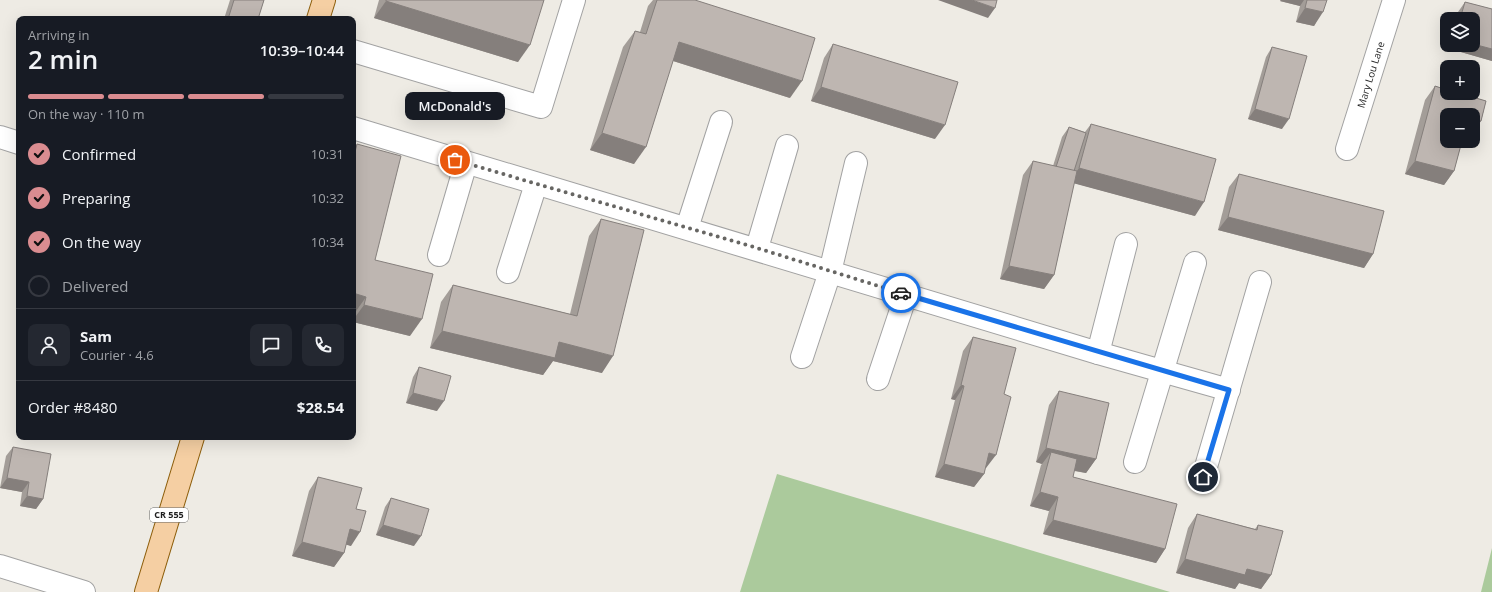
<!DOCTYPE html>
<html lang="en">
<head>
<meta charset="utf-8">
<style>
  :root { --surface:#171b24; --page:#242831; --text:#f1f3f6; --muted:#9ea1a6; --line:#363941; --accent:#da8c90 }
  body { margin:0; font-family:"Open Sans",sans-serif; background:var(--page); color:var(--text); height:100vh; display:flex; flex-direction:column; font-size:15px; white-space:nowrap }
  * { box-sizing:border-box; margin:0 }
  p { font-size:13px; color:var(--muted) }
  .icon { flex:none; width:22px; height:22px; fill:none; stroke:currentColor; stroke-width:2; stroke-linecap:round; stroke-linejoin:round }
  .map { position:relative; flex:1; overflow:hidden }
  .side { position:absolute; left:16px; top:16px; width:340px; height:424px; display:flex; flex-direction:column; background:var(--surface); border-radius:8px; box-shadow:0 4px 16px #0002 }
  .side>* { flex:none }
  .buttons { position:absolute; left:1440px; top:12px; display:grid; gap:8px }
  .buttons a { display:grid; place-items:center; width:40px; height:40px; border-radius:8px; background:var(--surface); box-shadow:0 4px 16px #0002; font-size:20px }
  .pin { position:absolute; display:grid; place-items:center; width:34px; height:34px; color:#fff; margin:-17px; border:2px solid #fff; border-radius:50%; box-shadow:0 1px 4px #0007 }
  .courier { position:absolute; display:grid; place-items:center; width:40px; height:40px; margin:-20px; border:3px solid #1a73e8; border-radius:50%; background:#fff; color:#222; box-shadow:0 1px 5px #0007 }
  .bubble { position:absolute; height:28px; border-radius:8px; background:var(--surface); box-shadow:0 4px 16px #0002; font-size:13px; font-weight:600; line-height:28px; text-align:center }
  .headline em { font-style:normal; font-weight:600 }
  .headline div { display:flex; flex-direction:column-reverse }
  .headline { display:flex; align-items:center; justify-content:space-between; height:68px; padding:0 12px }
  h1 { font-size:26px; font-weight:600; line-height:30px }
  .bar { display:grid; grid-template-columns:repeat(4,1fr); gap:6px 4px; align-content:center; height:48px; padding:0 12px }
  .bar i { height:5px; border-radius:3px; background:var(--line) }
  .bar .selected { background:var(--accent) }
  .bar p { grid-column:span 4 }
  .line { display:flex; align-items:center; gap:10px; padding:0 12px; border-top:1px solid var(--line) }
  .line div { flex:1 }
  .round { display:grid; place-items:center; flex:none; width:42px; height:42px; border-radius:8px; background:var(--page) }
  ol { padding:0 12px; list-style:none }
  li { display:flex; align-items:center; gap:12px; height:44px }
  li p { margin-inline-start:auto }
  li .icon { padding:4px; border-radius:50%; background:var(--accent); color:#111; stroke-width:4 }
  li:last-child { color:var(--muted) }
  li i { width:22px; height:22px; border:2px solid var(--line); border-radius:50% }
  .map>svg:first-child { display:block }
  .forest { fill:#abca9c }
  .lines { fill:none; stroke-linecap:round; stroke-linejoin:round }
  .minor-casing { stroke:#a2a2a2; stroke-width:24 }
  .major-casing { stroke:#8d5e0b; stroke-width:24 }
  .minor { stroke:#fff; stroke-width:22 }
  .major { stroke:#f5cfa3; stroke-width:22 }
  .wall { fill:#a39d98 }
  .shaded-wall { fill:#857f7c }
  .building { fill:#beb6b1; stroke:#857f7c }
  .done { stroke:#676663; stroke-width:4; stroke-dasharray:0 7.2 }
  .route { stroke:#1a73e8; stroke-width:5 }
  .labels { text-anchor:middle; stroke-width:3.5; stroke-linejoin:round; paint-order:stroke }
  .shield { fill:#fff; stroke:#626262; stroke-width:1 }
  .shield-label { font-size:9px; font-weight:bold; fill:#1e1e1e }
  .street-label { font-size:10px; fill:#1e1e1e; stroke:#fff }
</style>
</head>
<body>
<div class="map">
<svg width="1492" height="592" viewBox="0 0 1492 592">
  <rect width="100%" height="100%" fill="#eeebe4"/>
  <g class="forest">
    <polygon points="777,474 1170,592 740,592"/>
    <polygon points="1492,548 1492,592 1481,592"/>
  </g>
  <g class="lines">
    <g class="minor-casing">
      <g id="minor">
        <polyline points="353,51 541,107 574,0"/>
        <polyline points="353,128 1098,353 1229,390"/>
        <polyline points="0,137 19,143"/>
        <path id="s1" d="M1347 149 1394 0"/>
        <polyline points="687,228 721,122"/>
        <polyline points="757,248 787,146"/>
        <polyline points="439,255 466,163"/>
        <polyline points="508,272 536,184"/>
        <polyline points="1098,353 1126,244"/>
        <polyline points="802,357 830,272 856,163"/>
        <polyline points="878,379 906,295"/>
        <polyline points="1135,462 1195,263"/>
        <polyline points="1203,477 1260,282"/>
        <polyline points="0,566 84,592"/>
      </g>
    </g>
    <g class="major-casing">
      <g id="major">
        <polyline points="318,19 324,0"/>
        <polyline points="146,592 193,437"/>
      </g>
    </g>
    <use href="#minor" class="minor"/>
    <use href="#major" class="major"/>
  </g>
  <g class="wall">
    <polygon points="230,0 264,0 258,19 224,19"/>
    <polygon points="379,0 544,0 518,62 374,18"/>
    <polygon points="653,0 695,0 790,98 673,61 634,164 590,150 623,47 635,31 640,32 648,6"/>
    <polygon points="1281,0 1327,0 1314,26 1296,22 1300,6 1280,1"/>
    <polygon points="1465,2 1492,9 1492,61 1447,48 1448,45 1473,45 1473,19 1456,19 1458,12"/>
    <polygon points="833,44 935,139 811,101 824,58"/>
    <polygon points="1272,47 1282,129 1248,119 1266,57"/>
    <polygon points="1435,86 1447,90 1447,93 1459,93 1486,101 1481,121 1473,132 1473,115 1447,115 1447,141 1462,141 1454,171 1444,185 1405,174 1425,100"/>
    <polygon points="1091,124 1195,216 1074,183 1054,275 1044,289 1000,279 1023,175 1033,161 1053,166 1062,137 1069,127 1085,132"/>
    <polygon points="357,144 375,260 410,336 353,322 353,318 354,314 353,313 353,150"/>
    <polygon points="1239,174 1373,254 1364,268 1218,230 1229,187"/>
    <polygon points="601,219 602,373 553,361 543,375 430,348 441,302 453,285 570,314 589,236"/>
    <polygon points="973,337 1004,394 986,468 985,468 984,474 974,487 935,477 955,400 951,399 963,351"/>
    <polygon points="419,367 437,411 406,403 413,377"/>
    <polygon points="1059,391 1096,459 1086,473 1074,471 1073,477 1165,549 1156,563 1043,534 1049,511 1030,506 1041,465 1042,464 1036,462 1049,405"/>
    <polygon points="13,447 43,499 36,509 20,506 22,492 0,488 6,456"/>
    <polygon points="318,477 356,509 351,546 346,544 344,553 334,567 292,556 309,491"/>
    <polygon points="391,498 414,546 376,535 385,507"/>
    <polygon points="1197,514 1255,529 1258,525 1271,575 1261,589 1239,583 1235,589 1176,573 1188,528"/>
  </g>
  <g class="shaded-wall">
    <polygon points="938,0 972,0 995,8 988,18"/>
    <polygon points="1281,0 1304,0 1300,6 1280,1"/>
    <polygon points="386,1 530,45 518,62 374,18"/>
    <polygon points="1305,8 1323,12 1314,26 1296,22"/>
    <polygon points="679,42 802,81 790,98 667,59"/>
    <polygon points="1473,44 1492,49 1492,61 1447,48 1450,45 1473,45"/>
    <polygon points="821,87 945,125 935,139 811,101"/>
    <polygon points="1255,109 1289,119 1282,129 1248,119"/>
    <polygon points="1473,119 1481,121 1473,132"/>
    <polygon points="602,133 646,147 634,164 590,150"/>
    <polygon points="1415,161 1454,171 1444,185 1405,174"/>
    <polygon points="1079,168 1204,202 1195,216 1069,182"/>
    <polygon points="1228,217 1373,254 1364,268 1218,230"/>
    <polygon points="1009,266 1054,275 1044,289 1000,279"/>
    <polygon points="353,293 366,297 354,314 353,313"/>
    <polygon points="364,305 422,319 410,336 353,322 353,320"/>
    <polygon points="442,331 559,342 613,356 602,373 553,361 543,375 430,348"/>
    <polygon points="961,385 964,386 955,400 951,399"/>
    <polygon points="413,393 444,401 437,411 406,403"/>
    <polygon points="1046,448 1096,459 1086,473 1047,465 1051,452 1042,464 1036,462"/>
    <polygon points="989,453 996,455 986,468 980,467"/>
    <polygon points="944,464 984,474 974,487 935,477"/>
    <polygon points="7,478 29,482 22,492 0,488"/>
    <polygon points="1040,492 1058,497 1049,511 1030,506"/>
    <polygon points="27,496 43,499 36,509 20,506"/>
    <polygon points="1053,520 1165,549 1156,563 1043,534"/>
    <polygon points="383,525 421,536 414,546 376,535"/>
    <polygon points="350,529 360,532 351,546 340,543"/>
    <polygon points="302,542 344,553 334,567 292,556"/>
    <polygon points="1185,559 1247,569 1271,575 1261,589 1239,583 1235,589 1176,573"/>
  </g>
  <g class="building">
    <polygon points="234,0 264,0 258,19 228,19"/>
    <polygon points="386,0 544,0 530,45 386,1"/>
    <polygon points="657,0 695,0 815,38 802,81 679,42 646,147 602,133 635,31 646,34"/>
    <polygon points="972,0 997,0 995,8"/>
    <polygon points="1307,0 1327,0 1323,12 1305,8"/>
    <polygon points="1465,2 1492,9 1492,49 1473,44 1473,19 1460,19"/>
    <polygon points="833,44 958,82 945,125 821,87"/>
    <polygon points="1272,47 1307,56 1289,119 1255,109"/>
    <polygon points="1435,86 1447,90 1447,93 1459,93 1486,101 1481,121 1473,119 1473,115 1447,115 1447,141 1462,141 1454,171 1415,161"/>
    <polygon points="1091,124 1216,159 1204,202 1079,168"/>
    <polygon points="1069,127 1086,133 1074,171 1056,167"/>
    <polygon points="357,144 401,156 375,260 433,274 422,319 364,305 366,297 353,293 353,160"/>
    <polygon points="1033,161 1077,171 1054,275 1009,266"/>
    <polygon points="1239,174 1384,211 1373,254 1228,217"/>
    <polygon points="601,219 644,230 613,356 559,342 555,358 442,331 453,285 577,316"/>
    <polygon points="973,337 1016,348 1004,394 1011,397 996,455 989,453 984,474 944,464 964,386 961,385"/>
    <polygon points="419,367 451,376 444,401 413,393"/>
    <polygon points="1059,391 1109,403 1096,459 1046,448"/>
    <polygon points="13,447 51,454 43,499 27,496 29,482 7,478"/>
    <polygon points="1051,452 1077,459 1073,477 1177,504 1165,549 1053,520 1058,497 1040,492"/>
    <polygon points="318,477 362,488 356,509 366,511 360,532 350,529 344,553 302,542"/>
    <polygon points="391,498 429,509 421,536 383,525"/>
    <polygon points="1197,514 1257,530 1258,525 1283,531 1271,575 1247,569 1245,575 1185,559"/>
  </g>
  <g class="lines">
    <polyline class="done" points="455,160 757,248 901,293"/>
    <polyline class="route" points="901,293 1229,390 1203,477"/>
  </g>
  <g class="labels">
    <rect class="shield" x="150" y="508" width="38" height="14" rx="3"/>
    <g class="shield-label">
      <text x="169" y="518">CR 555</text>
    </g>
    <g class="street-label">
      <text dy="4" stroke="none"><textPath href="#s1" startOffset="78">Mary Lou Lane</textPath></text>
    </g>
  </g>
</svg>
<div class="buttons">
<a><svg class="icon" aria-label="layers" viewBox="0 0 24 24"><path d="M12 4l9 5-9 5-9-5zM3 14l9 5 9-5"/></svg></a>
<a>+</a>
<a>−</a>
</div>
<div class="pin" style="left:455px;top:160px;background:#ea580c"><svg class="icon" aria-label="bag" viewBox="0 0 24 24"><path d="M5 8h14l-1 12H6zM9 8a3 3 0 0 1 6 0"/></svg></div>
<div class="pin" style="left:1203px;top:477px;background:#1f2937"><svg class="icon" aria-label="home" viewBox="0 0 24 24"><path d="M3 11l9-7 9 7M6 9v11h12V9"/></svg></div>
<div class="courier" style="left:901px;top:293px"><svg class="icon" aria-label="car" viewBox="0 0 24 24"><path d="M5 17H2v-5l4-1 3-4h7l3 4 3 1v5h-3M9 17h6M6 11h13"/><circle cx="7" cy="17" r="2"/><circle cx="17" cy="17" r="2"/></svg></div>
<div class="bubble" style="left:405px;top:92px;width:100px">McDonald's</div>
<section class="side">
<div class="headline"><div><h1>2 min</h1><p>Arriving in</p></div><em>10:39–10:44</em></div>
<div class="bar"><i class="selected"></i><i class="selected"></i><i class="selected"></i><i></i><p>On the way · 110 m</p></div>
<ol>
<li><svg class="icon" aria-label="check" viewBox="0 0 24 24"><path d="M5 12l5 5 9-10"/></svg>Confirmed<p>10:31</p></li>
<li><svg class="icon" aria-label="check" viewBox="0 0 24 24"><path d="M5 12l5 5 9-10"/></svg>Preparing<p>10:32</p></li>
<li><svg class="icon" aria-label="check" viewBox="0 0 24 24"><path d="M5 12l5 5 9-10"/></svg>On the way<p>10:34</p></li>
<li><i></i>Delivered</li>
</ol>
<div class="line" style="height:72px"><a class="round"><svg class="icon" aria-label="person" viewBox="0 0 24 24"><circle cx="12" cy="8" r="4"/><path d="M4 21q1-7 8-7t8 7"/></svg></a><div><b>Sam</b><p>Courier · 4.6</p></div><a class="round"><svg class="icon" aria-label="chat" viewBox="0 0 24 24"><path d="M4 5h16v11H9l-5 4z"/></svg></a><a class="round"><svg class="icon" aria-label="phone" viewBox="0 0 24 24"><path d="M5 4h4l2 5-3 2q2 4 5 5l2-3 5 2v4C11 20 4 13 5 4z"/></svg></a></div>
<div class="line" style="height:52px"><div>Order #8480</div><b>$28.54</b></div>
</section>
</div>
</body>
</html>
